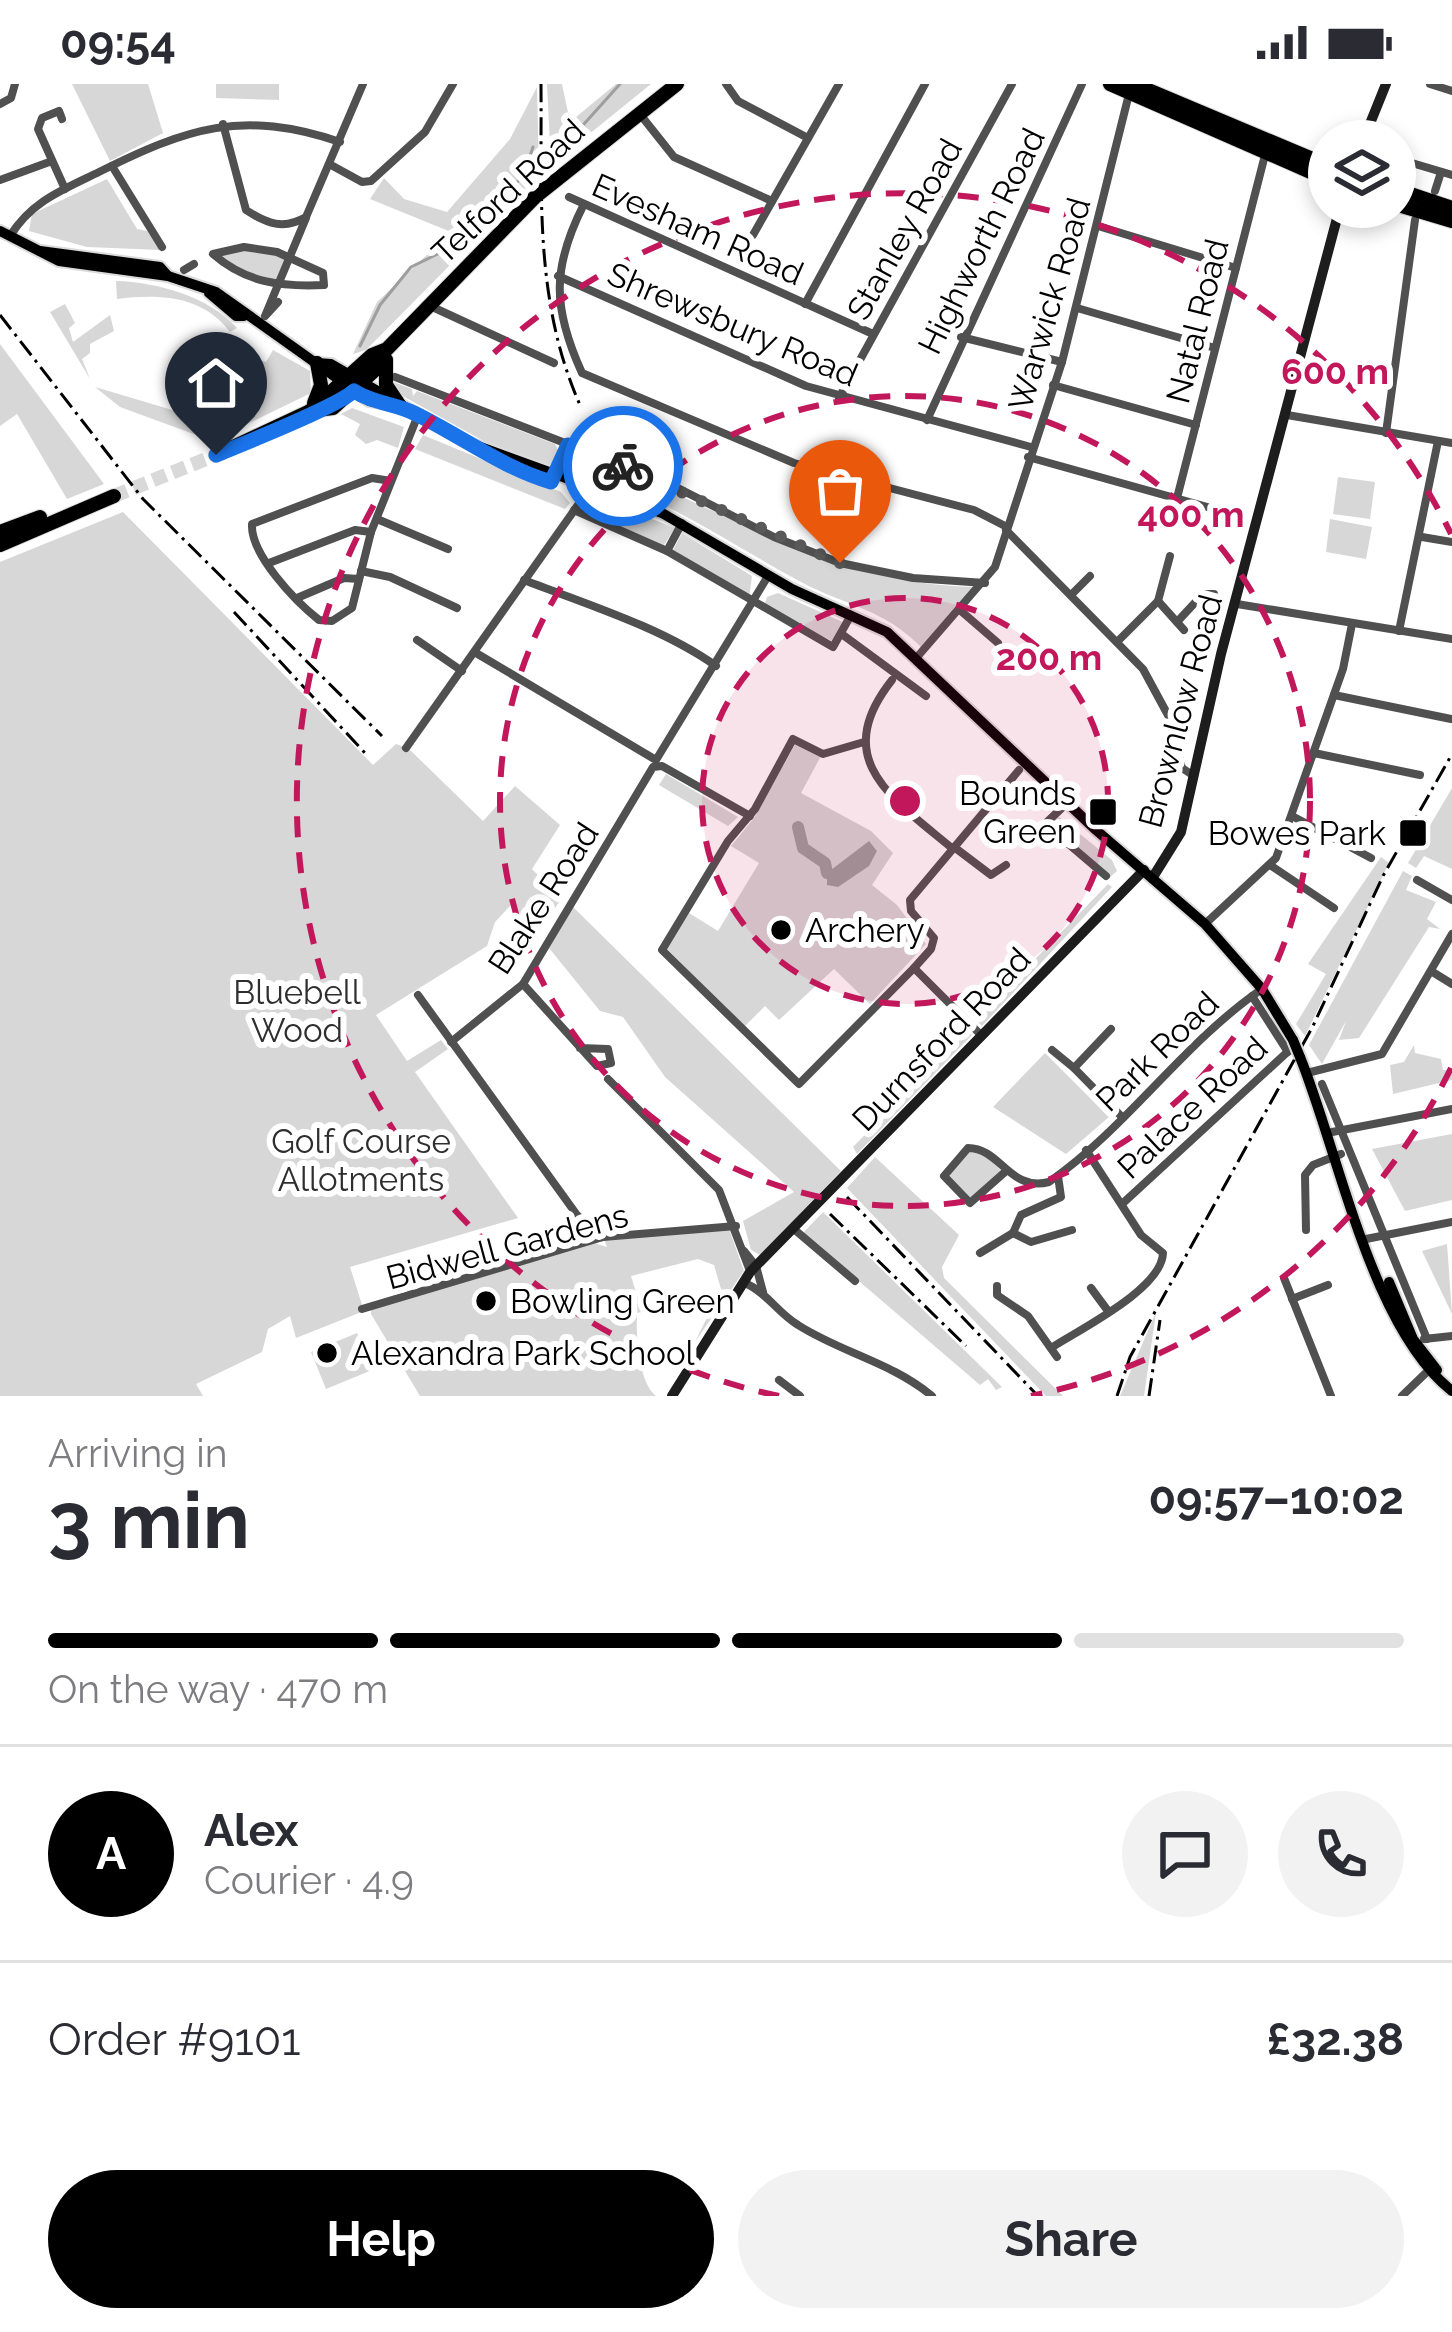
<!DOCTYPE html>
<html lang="en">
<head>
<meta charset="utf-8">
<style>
  :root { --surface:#fff; --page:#f2f2f3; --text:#2b2b33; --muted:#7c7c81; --line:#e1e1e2; --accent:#000 }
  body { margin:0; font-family:Raleway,sans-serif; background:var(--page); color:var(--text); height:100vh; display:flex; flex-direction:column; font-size:45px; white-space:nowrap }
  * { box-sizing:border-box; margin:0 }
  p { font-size:39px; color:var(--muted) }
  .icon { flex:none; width:66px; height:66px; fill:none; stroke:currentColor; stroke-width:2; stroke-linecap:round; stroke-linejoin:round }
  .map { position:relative; height:1312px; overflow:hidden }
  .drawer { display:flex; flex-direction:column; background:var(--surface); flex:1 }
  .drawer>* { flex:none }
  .fabs { position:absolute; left:1308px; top:36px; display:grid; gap:24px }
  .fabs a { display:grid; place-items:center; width:108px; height:108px; border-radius:50%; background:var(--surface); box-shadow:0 6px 18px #0003; font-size:60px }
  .pin { position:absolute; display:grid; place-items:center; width:102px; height:102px; color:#fff; margin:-123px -51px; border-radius:50% 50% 50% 0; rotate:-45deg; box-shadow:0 0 12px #0007 }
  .pin .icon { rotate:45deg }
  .courier { position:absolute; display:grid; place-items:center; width:120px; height:120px; margin:-60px; border:9px solid #1a73e8; border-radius:50%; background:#fff; color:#222; box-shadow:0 3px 15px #0007 }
  .headline em { font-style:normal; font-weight:700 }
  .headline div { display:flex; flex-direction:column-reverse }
  .headline { display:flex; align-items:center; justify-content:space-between; height:204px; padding:0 48px }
  h1 { font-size:78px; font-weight:700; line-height:90px }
  .bar { display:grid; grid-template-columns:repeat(4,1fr); gap:18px 12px; align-content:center; height:144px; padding:0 48px }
  .bar i { height:15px; border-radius:9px; background:var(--line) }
  .bar .active { background:var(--accent) }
  .bar p { grid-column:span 4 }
  .line { display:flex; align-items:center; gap:30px; padding:0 48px; border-top:3px solid var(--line) }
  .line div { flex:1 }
  .round { display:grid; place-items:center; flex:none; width:126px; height:126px; border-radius:63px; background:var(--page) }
  .action { display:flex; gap:24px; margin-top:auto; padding:24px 48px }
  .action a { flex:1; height:138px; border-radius:72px; background:var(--accent); color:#fff; font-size:48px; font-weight:700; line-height:138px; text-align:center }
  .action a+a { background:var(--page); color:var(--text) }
  .status { display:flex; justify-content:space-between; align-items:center; height:84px; padding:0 60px; background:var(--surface); direction:ltr }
  .status svg { height:33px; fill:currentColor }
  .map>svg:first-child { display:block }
  .green { fill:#d7d7d7 }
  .water { fill:#9e9e9e }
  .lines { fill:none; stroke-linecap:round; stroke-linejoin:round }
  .stream { stroke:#9e9e9e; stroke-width:3 }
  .river { stroke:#9e9e9e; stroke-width:12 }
  .highway-tunnel { stroke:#d9d9d9; stroke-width:14; stroke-dasharray:14 7; stroke-linecap:butt }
  .primary-casing { stroke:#dbdbdb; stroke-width:14 }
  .highway-casing { stroke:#dbdbdb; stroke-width:16 }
  .street { stroke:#505050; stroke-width:8 }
  .secondary { stroke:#1d1d1d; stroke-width:10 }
  .primary { stroke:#000; stroke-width:10 }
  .highway { stroke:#000; stroke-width:14 }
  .rail { stroke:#000; stroke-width:3; stroke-dasharray:18 6 3 6; stroke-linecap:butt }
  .primary-bridge-casing { stroke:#dbdbdb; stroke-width:14; stroke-linecap:butt }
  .primary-bridge { stroke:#000; stroke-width:10 }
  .done { stroke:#595959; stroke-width:12; stroke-dasharray:0 21.6 }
  .route { stroke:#1a73e8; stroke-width:15 }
  .ring { fill:none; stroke:#c2185b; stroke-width:6; stroke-dasharray:21 15 }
  .poi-dot { fill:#000; stroke:#fff; stroke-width:4.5 }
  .labels { text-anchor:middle; stroke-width:12; stroke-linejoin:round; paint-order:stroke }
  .street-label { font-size:33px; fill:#000; stroke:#fff }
  .poi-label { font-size:33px; fill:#000; stroke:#fff; text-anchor:start }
  .park-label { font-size:33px; fill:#2e2e2e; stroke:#fff }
  .centre { fill:#c2185b; stroke:#fff; stroke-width:6 }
  .ring-label { font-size:36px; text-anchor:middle; font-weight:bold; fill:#c2185b; stroke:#fff; stroke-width:12; stroke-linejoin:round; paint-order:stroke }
</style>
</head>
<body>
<div class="status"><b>09:54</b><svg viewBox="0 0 49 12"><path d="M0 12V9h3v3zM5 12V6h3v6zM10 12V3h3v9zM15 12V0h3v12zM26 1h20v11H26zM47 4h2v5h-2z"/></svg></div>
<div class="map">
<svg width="1452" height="1312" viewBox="0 0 1452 1312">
  <rect width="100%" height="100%" fill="#fff"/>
  <g class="green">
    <polygon points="72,0 148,0 163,49 110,77"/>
    <polygon points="216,0 279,0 279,16 216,14"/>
    <polygon points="547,0 562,0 570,38 616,0 651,0 551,81"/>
    <polygon points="537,3 539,91 366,266 353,270 377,218 451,148 370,115 384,94 404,115 447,128 510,55"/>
    <polygon points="107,95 137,145 147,147 161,166 87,163 29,147 32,130"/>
    <polygon points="265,164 287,176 276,201 236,187 215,169"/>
    <path d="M116 197C157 198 210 213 237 244L230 248C202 211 159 210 117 215Z"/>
    <polygon points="65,220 75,239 69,244 73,258 110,231 114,247 90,260 90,269 82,275 90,295 50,228"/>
    <polygon points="0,260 104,400 67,415 17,330 0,342"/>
    <polygon points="273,266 310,287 311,309 206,360 199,352 120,323 95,303 206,336 229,323 225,294 230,296 239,282 254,274 266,278"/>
    <polygon points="391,297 412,305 413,312 417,307 555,360 559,369 548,383 498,365 401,311"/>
    <polygon points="352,324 404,343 398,364 377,356 366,360 355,351 360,340 341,330"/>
    <polygon points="423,351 561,408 570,419 565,425 415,365"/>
    <path d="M576 369C711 416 828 501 976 503L922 564C883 524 848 523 801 498 722 456 657 405 566 389Z"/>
    <polygon points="1338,393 1375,398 1370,435 1333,430"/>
    <polygon points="596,413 675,444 664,461 584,427"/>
    <polygon points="123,428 373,681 396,660 408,664 483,737 515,702 560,741 532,785 561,815 538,850 512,820 495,838 487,862 376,931 407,977 441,956 448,965 415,988 518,1134 350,1183 364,1227 296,1254 290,1232 268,1245 262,1268 196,1300 203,1312 0,1312 0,478"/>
    <polygon points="1330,435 1372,443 1366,475 1326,468"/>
    <polygon points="682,449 752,492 749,514 673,466"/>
    <polygon points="778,509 845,539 834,558 764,522 767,513"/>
    <polygon points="796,659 821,672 801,709 871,747 893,769 872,801 897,821 926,860 870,920 834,885 779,936 765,922 745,942 666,864 689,829 718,847 759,779 731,762 754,734"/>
    <polygon points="666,690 738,733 728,742 659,701"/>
    <polygon points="1452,704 1452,785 1424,772 1416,784 1408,779"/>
    <polygon points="1059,733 1112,776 1117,787 1110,793 1050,743"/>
    <polygon points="1381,773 1389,779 1305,952 1296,940 1326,890 1308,880"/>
    <polygon points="1403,787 1412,792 1406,806 1436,818 1427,835 1440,845 1429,843 1359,954 1339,956 1346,937 1322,980 1309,961"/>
    <polygon points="1108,800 1112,803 982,942 976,936"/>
    <polygon points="573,823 841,1087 760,1171 751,1166 743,1137 794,1108 665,993 623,933 600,927 549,864"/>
    <polygon points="967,946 972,951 857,1070 853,1063"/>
    <polygon points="1414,961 1415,969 1441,975 1443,986 1452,986 1452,996 1393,1010 1390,981 1404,978"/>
    <polygon points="1045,969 1109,1033 1066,1070 993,1023"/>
    <polygon points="1452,1050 1452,1116 1405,1127 1372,1065"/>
    <polygon points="968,1066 982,1067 1002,1088 970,1117 947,1097 947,1088"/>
    <polygon points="875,1073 959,1151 942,1183 944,1194 1063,1312 1046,1312 847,1104"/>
    <polygon points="823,1128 1002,1303 996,1306 988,1295 980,1301 803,1149"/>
    <path d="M729 1145 744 1187 695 1258 721 1205 714 1181 698 1175 631 1192 642 1228 637 1229C636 1252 638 1297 656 1312H420L371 1230V1223L594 1159 607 1163 603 1153Z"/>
    <polygon points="1447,1160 1452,1230 1422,1167"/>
    <polygon points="1156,1228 1144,1312 1120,1312"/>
    <polygon points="357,1249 372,1286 326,1305 311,1268"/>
  </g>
  <polygon class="water" points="869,757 877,767 869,782 838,803 827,801 827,789"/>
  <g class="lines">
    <g class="stream">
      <polyline points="548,62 575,50 620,0"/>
      <polyline points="360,262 380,221 411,183 460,159 469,141 523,93 533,63"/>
    </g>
    <polyline class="river" points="798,743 803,764 825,779 827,789"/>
    <polyline class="highway-tunnel" points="114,412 216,371"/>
    <g class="primary-casing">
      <g id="primary">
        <polyline points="0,147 59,177 168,192"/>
        <polyline points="40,167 160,183 168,192 216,208 369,317 393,320"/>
        <polyline points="209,209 236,232 244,232"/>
        <polyline points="317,279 331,280 464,357 662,429 792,505 887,548 1096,746 1205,840 1262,905 1293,956"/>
        <path d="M1300 973C1339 1069 1371 1243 1452 1307"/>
        <polyline points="1389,1198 1413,1255 1437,1286"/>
      </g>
    </g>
    <g class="highway-casing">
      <g id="highway">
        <polyline points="1110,0 1329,96"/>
        <polyline points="1134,0 1329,82"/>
        <polyline points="1395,105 1452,124"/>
        <polyline points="1395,120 1452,137"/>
        <polyline points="386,276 386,301 400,322"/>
        <polyline points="314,319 321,301 317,279"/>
        <polyline points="310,327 372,271 387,265 535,113 677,0"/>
        <polyline points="216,371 310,327 333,324 386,276"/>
        <polyline points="0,448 40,433"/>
        <polyline points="0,461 114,412"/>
      </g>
    </g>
    <g class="street">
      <polyline points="726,0 738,17 808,54"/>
      <polyline points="1430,0 1452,7"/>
      <polyline points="0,20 11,14 15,0"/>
      <polyline points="639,29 674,73 772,117"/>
      <polyline points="62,35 59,27 42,34 38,45 65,105"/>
      <path d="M223 40 246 126C267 140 284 146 306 133L363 0"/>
      <polyline points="1395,74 1452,91"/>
      <polyline points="331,81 362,98 371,97 425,48 453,0"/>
      <polyline points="112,82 162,163"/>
      <polyline points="0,96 52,77"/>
      <polyline points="1435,107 1441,88"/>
      <polyline points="569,113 873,250"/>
      <path d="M584 120C552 183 552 223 582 289L794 379 974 426 1007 443"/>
      <polyline points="1098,142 1236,184"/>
      <polyline points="753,151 839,0"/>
      <path d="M10 152C32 117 62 106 99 88 187 44 242 25 340 58"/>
      <path d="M244 163 277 168 323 189 324 201C282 203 246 199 213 170Z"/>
      <polyline points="184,186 194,180"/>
      <polyline points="558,192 806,302 1031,363"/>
      <polyline points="805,220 925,0"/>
      <polyline points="428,221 554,279"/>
      <polyline points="1077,224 1215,264"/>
      <polyline points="266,231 278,218"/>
      <polyline points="265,232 306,134"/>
      <polyline points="961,253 1062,278"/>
      <polyline points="395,293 668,399 774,453 840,479 913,494 985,499"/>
      <polyline points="1053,301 1196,341"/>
      <polyline points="839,314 1012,0"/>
      <polyline points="1287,331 1452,359"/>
      <polyline points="927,336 1082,0"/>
      <polyline points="1386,349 1415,136"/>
      <polyline points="1028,373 1243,433"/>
      <path d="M391 397 372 394 252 440C250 470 295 517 319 536L332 537 352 524 371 448 418 331"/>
      <polyline points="551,398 568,361"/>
      <polyline points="1177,414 1265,71"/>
      <polyline points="574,426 667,467 833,563 851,531"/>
      <polyline points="377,435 448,465"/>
      <polyline points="1006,446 1143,585 1169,633 1182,684 1194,692"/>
      <polyline points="1422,453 1452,458"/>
      <polyline points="667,467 682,439"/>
      <polyline points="269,479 355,446 371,448"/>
      <polyline points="361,487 390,493 457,524"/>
      <path d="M524 496C586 520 663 544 716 582"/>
      <polyline points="1071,511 1090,492"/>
      <polyline points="297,514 344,494 359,495"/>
      <polyline points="1158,517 1184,546"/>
      <polyline points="1237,520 1452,555"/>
      <polyline points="961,527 998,559"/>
      <polyline points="1177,538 1203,510 1214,510"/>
      <polyline points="1399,547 1438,357"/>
      <polyline points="843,551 926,612"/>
      <polyline points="417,556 462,587"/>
      <polyline points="1117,558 1158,517 1170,472"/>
      <polyline points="476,569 656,676 768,492"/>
      <polyline points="918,572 995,483 1062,278 1129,10"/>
      <path d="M892 596C829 676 892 714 953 765"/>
      <polyline points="1334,611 1451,635"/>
      <polyline points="864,658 823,670 793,655 755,725 728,757 662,866 799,1000 914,884 982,952"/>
      <polyline points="406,664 590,404"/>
      <polyline points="1314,669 1420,691"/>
      <polyline points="1067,719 1045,740 1106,792"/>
      <polyline points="1292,732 1371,774"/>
      <polyline points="954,763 991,791 1006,781"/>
      <polyline points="1270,781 1334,824"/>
      <polyline points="1417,796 1452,816"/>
      <polyline points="1205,840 1276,774 1343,585 1352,540"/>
      <polyline points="914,884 931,865 934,854 911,827 910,816 1019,686"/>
      <polyline points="1431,887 1452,900"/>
      <polyline points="523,900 597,982 611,979 608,965 580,964"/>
      <polyline points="418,911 577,1131 602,1153"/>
      <polyline points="1252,912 1288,968"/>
      <polyline points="1111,945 1074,984 1123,1034"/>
      <polyline points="451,958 523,900 653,683 662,682 750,732"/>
      <polyline points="1052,966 1074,984"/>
      <polyline points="1307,989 1382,970 1452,850"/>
      <polyline points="608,995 719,1106 750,1187"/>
      <polyline points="1322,1000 1427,1255"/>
      <polyline points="1327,1049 1452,1025"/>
      <path d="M1005 1088 970 1119 944 1092 968 1064C1001 1064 1009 1108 1049 1098 1128 1043 1183 959 1262 905"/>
      <polyline points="1058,1092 1061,1113 1021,1131 1013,1149 1031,1158 1072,1146"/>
      <polyline points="1122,1120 1295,961"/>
      <polyline points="795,1146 855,1197"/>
      <polyline points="1306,1146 1305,1091 1313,1081 1341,1070"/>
      <polyline points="1366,1155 1452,1138"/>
      <polyline points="744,1167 756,1182 763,1208"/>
      <polyline points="980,1169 1013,1149"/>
      <polyline points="1284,1194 1331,1312"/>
      <path d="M747 1200C767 1209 778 1229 798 1241 842 1269 891 1278 932 1312"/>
      <polyline points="997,1202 997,1211 1028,1232 1057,1273"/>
      <polyline points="1091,1204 1108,1227"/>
      <polyline points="1292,1215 1328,1201"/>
      <polyline points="362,1225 603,1153 736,1142"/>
      <polyline points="1424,1255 1452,1252"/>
      <path d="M1051 1264C1080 1245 1162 1205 1163 1169L1141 1151 1086 1066"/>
      <polyline points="779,1296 800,1312"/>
      <polyline points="1402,1312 1431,1284"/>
    </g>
    <g class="secondary">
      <polyline points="1363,57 1386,0"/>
      <polyline points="1153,793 1181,748 1221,570 1340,123"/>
      <polyline points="672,1312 750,1188 1144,786"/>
    </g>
    <use href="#primary" class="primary"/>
    <use href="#highway" class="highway"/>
    <g class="rail">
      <path d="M541 0C542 111 534 217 580 321"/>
      <polyline points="0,231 143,415 382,652"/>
      <polyline points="234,528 365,669"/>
      <polyline points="847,1113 1038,1312"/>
      <polyline points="830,1130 966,1262"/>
      <polyline points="1117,1312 1130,1273 1313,942 1383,792 1452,670"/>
      <polyline points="1149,1312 1160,1236"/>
    </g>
    <g class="primary-bridge-casing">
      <polyline id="primary-bridge" points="1293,956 1300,973"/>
    </g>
    <use href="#primary-bridge" class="primary-bridge"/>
  </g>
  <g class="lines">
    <polyline class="done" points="623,382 840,479"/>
    <path class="route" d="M216 371C245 359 334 324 354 307 374 320 395 319 416 330 461 352 503 384 551 398L568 361 623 382"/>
  </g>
  <circle cx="905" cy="717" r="203" fill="#c2185b" fill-opacity=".12"/>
  <g class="ring">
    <circle cx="905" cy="717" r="203"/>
    <circle cx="905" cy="717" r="405"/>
    <path d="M1451 984A608 608 0 0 1 1031 1312M779 1312A608 608 0 1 1 1451 450"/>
  </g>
  <g class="poi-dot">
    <rect x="1088" y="713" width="30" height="30" rx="6"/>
    <rect x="1398" y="734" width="30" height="30" rx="6"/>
    <circle cx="781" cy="846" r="12"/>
    <circle cx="486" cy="1217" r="12"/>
    <circle cx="327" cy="1269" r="12"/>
  </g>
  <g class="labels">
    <g class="street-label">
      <text transform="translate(508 107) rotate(-43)" y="12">Telford Road</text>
      <text transform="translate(698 145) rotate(24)" y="12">Evesham Road</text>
      <text transform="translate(904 145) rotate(-61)" y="12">Stanley Road</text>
      <text transform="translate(981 157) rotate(-64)" y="12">Highworth Road</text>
      <text transform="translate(1049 220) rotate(-74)" y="12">Warwick Road</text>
      <text transform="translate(1197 237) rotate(-76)" y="12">Natal Road</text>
      <text transform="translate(733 240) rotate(23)" y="12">Shrewsbury Road</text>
      <text transform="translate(1180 627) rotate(-75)" y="12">Brownlow Road</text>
      <text transform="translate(543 814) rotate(-57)" y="12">Blake Road</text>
      <text transform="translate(941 955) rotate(-46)" y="12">Durnsford Road</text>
      <text transform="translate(1157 967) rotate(-44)" y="12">Park Road</text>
      <text transform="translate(1192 1023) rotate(-43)" y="12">Palace Road</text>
      <text transform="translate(507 1162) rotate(-15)" y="12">Bidwell Gardens</text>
    </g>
    <g class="poi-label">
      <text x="1076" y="721" text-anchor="end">Bounds<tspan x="1076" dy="38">Green</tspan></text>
      <text x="1386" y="761" text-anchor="end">Bowes Park</text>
      <text x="805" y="858">Archery</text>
      <text x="510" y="1229">Bowling Green</text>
      <text x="351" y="1281">Alexandra Park School</text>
    </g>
    <g class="park-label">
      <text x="297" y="920">Bluebell<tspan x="297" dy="38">Wood</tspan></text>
      <text x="361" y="1069">Golf Course<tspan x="361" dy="38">Allotments</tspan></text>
    </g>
  </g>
  <circle cx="905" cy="717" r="18" class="centre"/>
  <g class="ring-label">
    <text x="1335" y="300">600 m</text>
    <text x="1191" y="443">400 m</text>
    <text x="1049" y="586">200 m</text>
  </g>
</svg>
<div class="fabs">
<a><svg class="icon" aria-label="layers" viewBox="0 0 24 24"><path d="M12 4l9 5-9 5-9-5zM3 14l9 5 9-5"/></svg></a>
</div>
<div class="pin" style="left:840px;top:479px;background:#ea580c"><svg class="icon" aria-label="bag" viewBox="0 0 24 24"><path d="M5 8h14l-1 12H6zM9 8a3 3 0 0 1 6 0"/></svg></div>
<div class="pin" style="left:216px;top:371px;background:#1f2937"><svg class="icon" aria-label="home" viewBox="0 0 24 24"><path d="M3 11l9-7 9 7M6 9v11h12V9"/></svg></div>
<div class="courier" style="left:623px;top:382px"><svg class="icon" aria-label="bike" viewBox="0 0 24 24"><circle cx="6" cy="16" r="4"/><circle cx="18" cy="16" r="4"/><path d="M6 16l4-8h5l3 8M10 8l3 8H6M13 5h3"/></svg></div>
</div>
<section class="drawer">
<div class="headline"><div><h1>3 min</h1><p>Arriving in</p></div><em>09:57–10:02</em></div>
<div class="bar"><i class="active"></i><i class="active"></i><i class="active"></i><i></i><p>On the way · 470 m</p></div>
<div class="line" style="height:216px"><b class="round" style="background:var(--accent);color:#fff">A</b><div><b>Alex</b><p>Courier · 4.9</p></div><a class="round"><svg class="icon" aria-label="chat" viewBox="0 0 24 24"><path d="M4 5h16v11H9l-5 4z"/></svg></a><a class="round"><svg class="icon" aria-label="phone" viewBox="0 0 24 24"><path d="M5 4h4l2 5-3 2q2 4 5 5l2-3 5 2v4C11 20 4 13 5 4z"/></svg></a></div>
<div class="line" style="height:156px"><div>Order #9101</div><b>£32.38</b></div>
<div class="action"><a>Help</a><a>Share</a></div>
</section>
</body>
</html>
